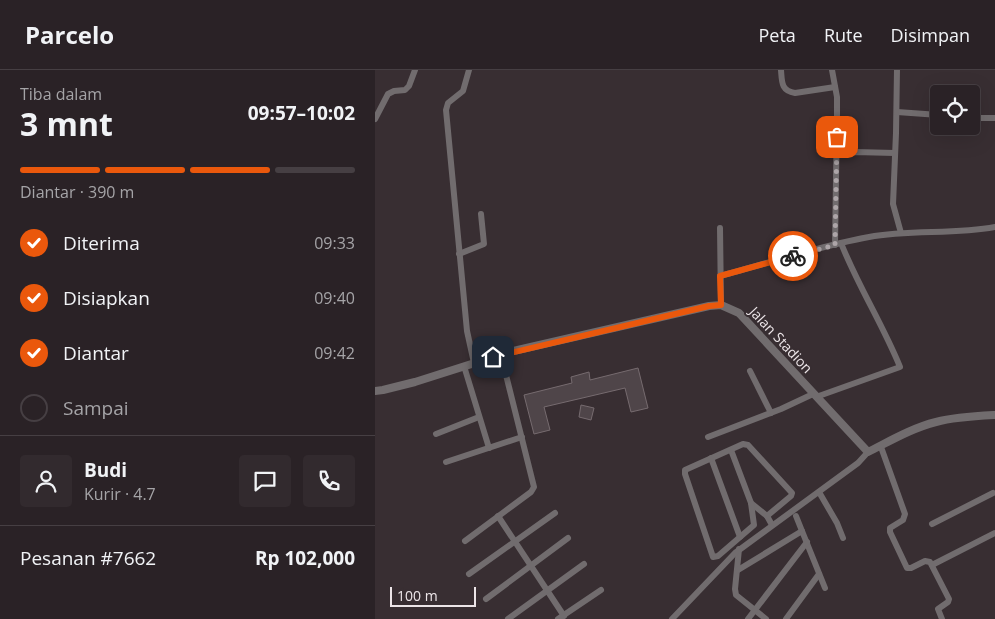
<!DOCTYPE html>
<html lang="id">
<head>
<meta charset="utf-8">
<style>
  :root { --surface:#2a2226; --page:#322a2e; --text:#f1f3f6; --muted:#a5a4a7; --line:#463f43; --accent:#ea580c }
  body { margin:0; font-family:"Open Sans",sans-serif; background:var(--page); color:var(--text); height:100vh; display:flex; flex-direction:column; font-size:19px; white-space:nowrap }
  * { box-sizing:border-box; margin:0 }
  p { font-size:16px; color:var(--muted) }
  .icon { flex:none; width:28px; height:28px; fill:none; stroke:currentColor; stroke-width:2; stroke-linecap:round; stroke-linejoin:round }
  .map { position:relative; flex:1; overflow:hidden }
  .drawer { display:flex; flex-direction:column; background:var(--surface); width:375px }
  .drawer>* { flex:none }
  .fabs { position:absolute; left:555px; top:15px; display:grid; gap:10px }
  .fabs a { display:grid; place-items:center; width:50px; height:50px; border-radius:5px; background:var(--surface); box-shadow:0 5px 20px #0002,0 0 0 1px var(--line); font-size:25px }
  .scale { position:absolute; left:15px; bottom:12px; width:86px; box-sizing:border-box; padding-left:5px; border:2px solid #ece5e8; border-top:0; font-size:14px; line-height:18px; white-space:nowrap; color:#ece5e8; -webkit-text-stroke:4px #382e32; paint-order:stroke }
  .pin { position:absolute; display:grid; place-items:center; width:42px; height:42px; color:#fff; margin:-21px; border-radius:10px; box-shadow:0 2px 8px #0006 }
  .courier { position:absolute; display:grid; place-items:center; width:50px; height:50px; margin:-25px; border:4px solid #ea580c; border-radius:50%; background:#fff; color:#222; box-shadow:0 1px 6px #0007 }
  .overview em { font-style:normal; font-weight:700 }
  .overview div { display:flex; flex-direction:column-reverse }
  .overview { display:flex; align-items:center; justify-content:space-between; height:85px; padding:0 20px }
  h1 { font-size:32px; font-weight:700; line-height:38px }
  .bar { display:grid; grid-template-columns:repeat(4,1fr); gap:8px 5px; align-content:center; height:60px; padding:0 20px }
  .bar i { height:6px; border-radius:4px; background:var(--line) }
  .bar .current { background:var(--accent) }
  .bar p { grid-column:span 4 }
  .line { display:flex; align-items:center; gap:12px; padding:0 20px; border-top:1px solid var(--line) }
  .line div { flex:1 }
  .round { display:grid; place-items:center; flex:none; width:52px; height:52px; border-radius:5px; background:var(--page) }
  ol { padding:0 20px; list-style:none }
  li { display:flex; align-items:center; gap:15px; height:55px }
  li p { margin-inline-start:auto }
  li .icon { padding:5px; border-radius:50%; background:var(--accent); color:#fff; stroke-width:4 }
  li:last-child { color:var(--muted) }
  li i { width:28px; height:28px; border:2px solid var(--line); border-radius:50% }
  header { display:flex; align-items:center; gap:30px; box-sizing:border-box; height:70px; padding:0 25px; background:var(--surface); border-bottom:1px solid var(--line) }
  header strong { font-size:24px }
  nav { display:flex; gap:28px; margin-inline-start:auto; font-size:18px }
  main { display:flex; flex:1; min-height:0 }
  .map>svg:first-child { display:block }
  .building { fill:#4f4549; stroke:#766b6f }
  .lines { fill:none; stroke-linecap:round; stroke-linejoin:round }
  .minor { stroke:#716c6e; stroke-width:6 }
  .tertiary { stroke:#716c6e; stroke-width:8 }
  .done { stroke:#ada5a8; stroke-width:5; stroke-dasharray:0 9 }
  .route { stroke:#ea580c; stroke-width:6 }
  .labels { text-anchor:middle; stroke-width:4; stroke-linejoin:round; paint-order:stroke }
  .street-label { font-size:14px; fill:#ece5e8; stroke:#382e32 }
</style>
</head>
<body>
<header>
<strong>Parcelo</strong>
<nav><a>Peta</a><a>Rute</a><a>Disimpan</a></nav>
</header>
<main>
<section class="drawer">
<div class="overview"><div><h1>3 mnt</h1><p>Tiba dalam</p></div><em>09:57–10:02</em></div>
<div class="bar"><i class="current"></i><i class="current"></i><i class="current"></i><i></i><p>Diantar · 390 m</p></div>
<ol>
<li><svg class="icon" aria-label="check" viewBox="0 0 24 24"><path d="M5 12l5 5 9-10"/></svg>Diterima<p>09:33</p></li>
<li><svg class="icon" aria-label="check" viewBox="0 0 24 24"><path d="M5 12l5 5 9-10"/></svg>Disiapkan<p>09:40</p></li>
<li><svg class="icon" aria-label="check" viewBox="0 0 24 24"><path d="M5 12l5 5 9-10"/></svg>Diantar<p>09:42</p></li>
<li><i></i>Sampai</li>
</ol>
<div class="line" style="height:90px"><a class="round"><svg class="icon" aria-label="person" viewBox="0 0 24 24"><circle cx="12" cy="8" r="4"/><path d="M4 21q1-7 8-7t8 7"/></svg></a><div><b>Budi</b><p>Kurir · 4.7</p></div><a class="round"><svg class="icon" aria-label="chat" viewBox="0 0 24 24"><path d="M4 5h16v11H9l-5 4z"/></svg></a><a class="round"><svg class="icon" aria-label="phone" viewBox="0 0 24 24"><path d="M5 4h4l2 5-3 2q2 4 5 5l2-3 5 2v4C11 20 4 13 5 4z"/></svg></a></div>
<div class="line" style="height:65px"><div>Pesanan #7662</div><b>Rp 102,000</b></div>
</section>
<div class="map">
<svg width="620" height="549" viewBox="0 0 620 549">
  <rect width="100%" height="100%" fill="#382e32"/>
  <g class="building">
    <polygon points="263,298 273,338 256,342 250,318 169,337 175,360 159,364 149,325 197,313 196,307 214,302 215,310"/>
    <polygon points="206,335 219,338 216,350 204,347"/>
  </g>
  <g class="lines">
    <g class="minor">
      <polyline points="94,0 88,21 73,33 71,40 92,261 99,293"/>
      <path d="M406 0C407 12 406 21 420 23L460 17"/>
      <polyline points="457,0 462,27 462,44 460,175"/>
      <polyline points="522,0 521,63 518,134 526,163"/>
      <polyline points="522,42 564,45"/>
      <polyline points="596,48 620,48"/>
      <polyline points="0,49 13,24 19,21 30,20 34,16 40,0"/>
      <polyline points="461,84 480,82 520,83"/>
      <polyline points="345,158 346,235"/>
      <polyline points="84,184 109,174 106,144"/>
      <path d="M345 206C394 193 444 176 494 167 535 159 579 165 620 157"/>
      <polyline points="89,296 114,378"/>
      <polyline points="375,301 396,343"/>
      <path d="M441 327 525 297C508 255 483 216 466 173"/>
      <polyline points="61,364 104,347"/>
      <polyline points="333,367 406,339 438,324"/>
      <polyline points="506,377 530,444 528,450 515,458 515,462 532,498 536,498 550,491 555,492 574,529 573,532 563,539 567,549"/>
      <polyline points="356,380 376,433 392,446 397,455"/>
      <polyline points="336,388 365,467"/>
      <polyline points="71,392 147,367"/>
      <polyline points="444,422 462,453 468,468"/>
      <polyline points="376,433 379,455 343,486 338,487 310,404 310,400 368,374 373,375 417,423 416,426 392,446"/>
      <polyline points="123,446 189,546"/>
      <polyline points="421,446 427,461"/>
      <polyline points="557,454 618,423"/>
      <polyline points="90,471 156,422 159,417 126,285"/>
      <polyline points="364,479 360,519 361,525 391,549"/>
      <polyline points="557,495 620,463"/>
      <polyline points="363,500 427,461 450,518"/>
      <polyline points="94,504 180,443"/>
      <polyline points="111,529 193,468"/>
      <polyline points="133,549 209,494"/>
      <polyline points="183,549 226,520"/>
      <polyline points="297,549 360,483 483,393 493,382"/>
      <polyline points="373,549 432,472"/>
      <polyline points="411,549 444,504"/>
    </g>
    <path class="tertiary" d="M0 321 8 320 40 312 134 282 334 236 346 235 364 243 493 382C515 371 537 358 561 352 580 347 601 346 620 345"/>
  </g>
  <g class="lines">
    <polyline class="done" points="418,186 460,175 462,67"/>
    <polyline class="route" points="118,287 334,236 346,235 345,206 418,186"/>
  </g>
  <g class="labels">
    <g class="street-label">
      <text transform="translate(406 270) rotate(47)" y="5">Jalan Stadion</text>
    </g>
  </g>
</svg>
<div class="fabs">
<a><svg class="icon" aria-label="locate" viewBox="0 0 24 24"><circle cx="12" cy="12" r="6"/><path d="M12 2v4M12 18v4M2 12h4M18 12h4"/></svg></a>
</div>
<div class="scale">100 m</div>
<div class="pin" style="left:462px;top:67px;background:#ea580c"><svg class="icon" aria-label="bag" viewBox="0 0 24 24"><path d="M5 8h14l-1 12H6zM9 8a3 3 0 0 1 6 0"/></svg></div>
<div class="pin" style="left:118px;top:287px;background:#1f2937"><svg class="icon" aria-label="home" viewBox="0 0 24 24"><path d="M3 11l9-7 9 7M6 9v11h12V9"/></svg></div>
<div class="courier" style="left:418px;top:186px"><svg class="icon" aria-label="bike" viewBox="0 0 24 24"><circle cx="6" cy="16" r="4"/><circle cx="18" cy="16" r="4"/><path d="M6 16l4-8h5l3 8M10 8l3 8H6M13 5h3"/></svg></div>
</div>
</main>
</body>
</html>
